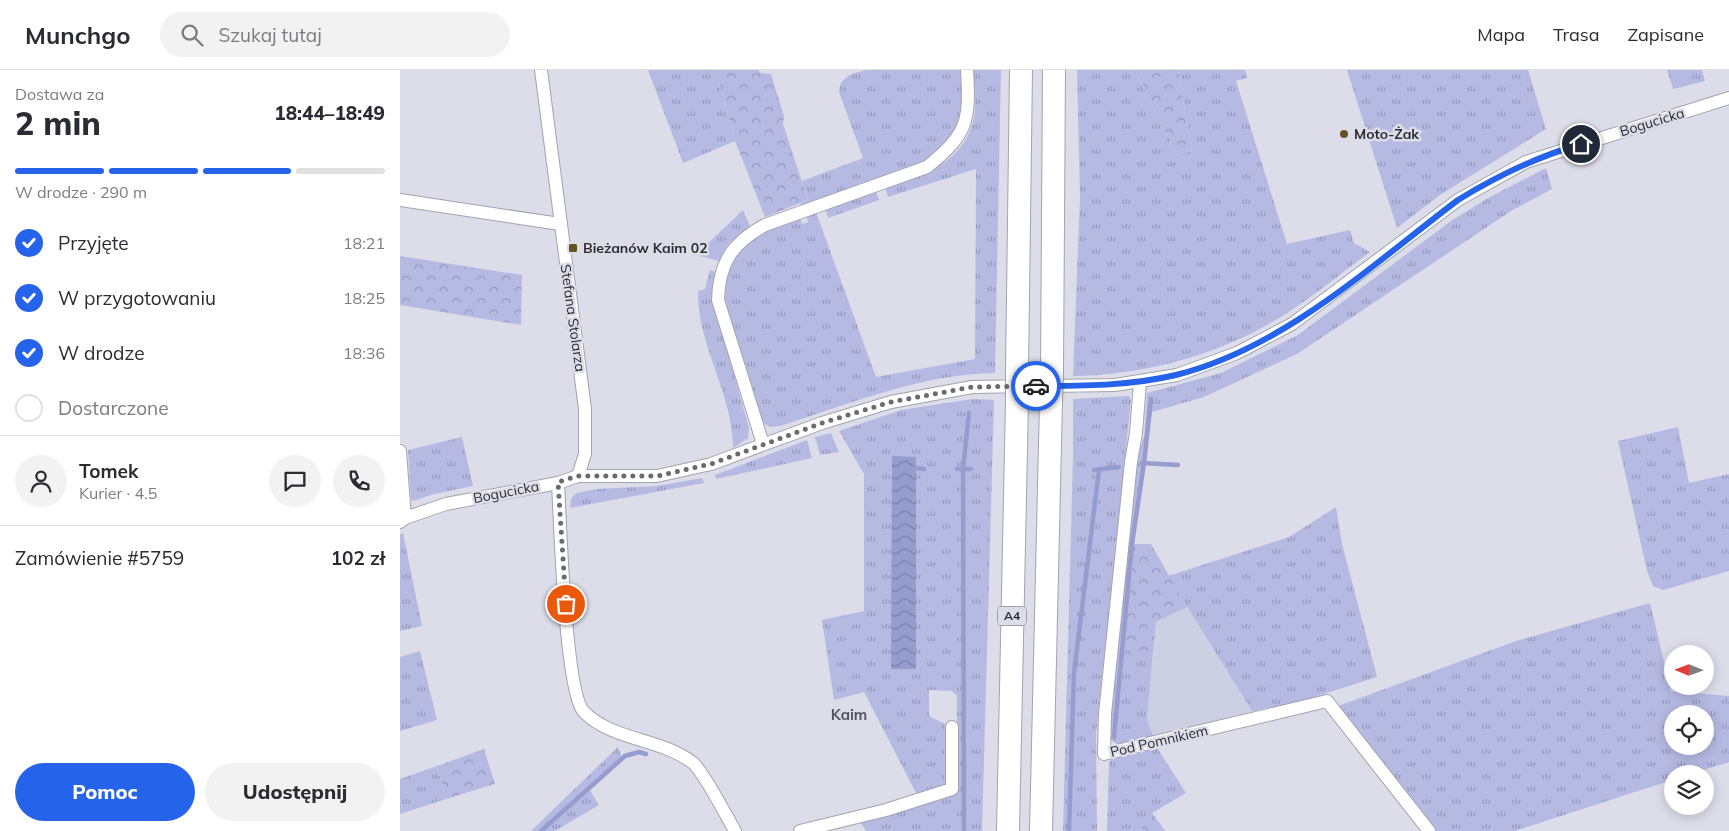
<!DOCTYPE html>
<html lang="pl">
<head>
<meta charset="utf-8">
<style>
  :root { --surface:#fff; --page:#f2f2f3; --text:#2b2b33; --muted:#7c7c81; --line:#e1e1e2; --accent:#2563eb }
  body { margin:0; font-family:Mulish,sans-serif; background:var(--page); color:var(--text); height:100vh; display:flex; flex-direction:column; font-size:19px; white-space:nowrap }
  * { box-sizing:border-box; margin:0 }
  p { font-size:16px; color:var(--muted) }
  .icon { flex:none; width:28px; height:28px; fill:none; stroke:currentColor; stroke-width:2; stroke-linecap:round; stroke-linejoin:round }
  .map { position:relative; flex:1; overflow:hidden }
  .details { display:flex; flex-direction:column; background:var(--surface); width:400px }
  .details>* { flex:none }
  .needle { width:32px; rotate:271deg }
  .tools { position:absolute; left:1264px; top:575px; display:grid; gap:10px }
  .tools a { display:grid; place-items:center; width:50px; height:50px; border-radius:50%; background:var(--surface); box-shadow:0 2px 12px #0003; font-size:25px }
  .pin { position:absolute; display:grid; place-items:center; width:42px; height:42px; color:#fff; margin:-21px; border:2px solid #fff; border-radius:50%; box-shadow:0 1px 5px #0007 }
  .courier { position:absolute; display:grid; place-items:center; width:50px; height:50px; margin:-25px; border:4px solid #2563eb; border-radius:50%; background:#fff; color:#222; box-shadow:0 1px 6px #0007 }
  .overview em { font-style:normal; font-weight:800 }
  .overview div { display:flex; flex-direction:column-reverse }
  .overview { display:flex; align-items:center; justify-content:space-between; height:85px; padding:0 15px }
  h1 { font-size:32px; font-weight:800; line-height:38px }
  .bar { display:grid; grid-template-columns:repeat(4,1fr); gap:8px 5px; align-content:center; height:60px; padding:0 15px }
  .bar i { height:6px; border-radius:4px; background:var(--line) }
  .bar .active { background:var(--accent) }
  .bar p { grid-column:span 4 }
  .line { display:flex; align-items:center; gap:12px; padding:0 15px; border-top:1px solid var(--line) }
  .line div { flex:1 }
  .round { display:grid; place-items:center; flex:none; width:52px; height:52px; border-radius:26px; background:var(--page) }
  ol { padding:0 15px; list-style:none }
  li { display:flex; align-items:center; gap:15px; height:55px }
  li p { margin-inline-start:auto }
  li .icon { padding:5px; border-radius:50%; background:var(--accent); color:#fff; stroke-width:4 }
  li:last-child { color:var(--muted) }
  li i { width:28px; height:28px; border:2px solid var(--line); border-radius:50% }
  .primary-button { display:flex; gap:10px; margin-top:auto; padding:10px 15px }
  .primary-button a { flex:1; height:58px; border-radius:30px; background:var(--accent); color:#fff; font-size:20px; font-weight:800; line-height:58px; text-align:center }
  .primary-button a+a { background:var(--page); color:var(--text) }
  header { display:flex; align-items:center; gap:30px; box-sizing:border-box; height:70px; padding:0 25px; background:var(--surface); border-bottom:1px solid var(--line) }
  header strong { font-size:24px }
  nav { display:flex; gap:28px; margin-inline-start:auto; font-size:18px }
  .search { width:350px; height:45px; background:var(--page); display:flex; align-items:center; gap:12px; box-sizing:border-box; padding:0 18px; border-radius:28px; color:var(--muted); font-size:19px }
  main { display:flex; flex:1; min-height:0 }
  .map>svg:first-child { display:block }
  .built { fill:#cdcfe2 }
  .grass { fill:url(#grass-tufts); fill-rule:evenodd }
  .forest { fill:url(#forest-crowns) }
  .water { fill:url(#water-waves) }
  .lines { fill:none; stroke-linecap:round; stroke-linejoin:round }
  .stream { stroke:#979cce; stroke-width:4.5 }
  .street-casing { stroke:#a1a3ae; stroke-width:14 }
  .highway-casing { stroke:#a1a3ae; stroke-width:24 }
  .street { stroke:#fff; stroke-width:12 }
  .highway { stroke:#fff; stroke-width:22 }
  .highway-bridge-casing { stroke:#a1a3ae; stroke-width:24; stroke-linecap:butt }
  .highway-bridge { stroke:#fff; stroke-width:22 }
  .done { stroke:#6a6b71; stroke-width:5; stroke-dasharray:0 9 }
  .route { stroke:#2563eb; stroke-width:6 }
  .poi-dot { fill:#665321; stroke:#dcdde9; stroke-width:2 }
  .labels { text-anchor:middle; stroke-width:5; stroke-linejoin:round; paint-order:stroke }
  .shield { fill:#dcdde9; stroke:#616268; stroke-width:1 }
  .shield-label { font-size:12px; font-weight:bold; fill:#2c2d31 }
  .street-label { font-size:14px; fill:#2c2d31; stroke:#dcdde9 }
  .poi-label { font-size:14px; font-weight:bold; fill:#2c2d31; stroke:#dcdde9; text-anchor:start }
  .neighbourhood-label { font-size:15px; font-weight:bold; fill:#54555f; stroke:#dcdde9 }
</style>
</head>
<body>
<header>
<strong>Munchgo</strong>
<div class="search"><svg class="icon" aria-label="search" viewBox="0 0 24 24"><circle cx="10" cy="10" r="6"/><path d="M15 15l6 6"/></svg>Szukaj tutaj</div>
<nav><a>Mapa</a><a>Trasa</a><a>Zapisane</a></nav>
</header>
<main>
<section class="details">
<div class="overview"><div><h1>2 min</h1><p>Dostawa za</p></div><em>18:44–18:49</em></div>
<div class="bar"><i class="active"></i><i class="active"></i><i class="active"></i><i></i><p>W drodze · 290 m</p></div>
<ol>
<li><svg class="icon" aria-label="check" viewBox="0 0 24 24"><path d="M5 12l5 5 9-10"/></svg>Przyjęte<p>18:21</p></li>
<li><svg class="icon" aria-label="check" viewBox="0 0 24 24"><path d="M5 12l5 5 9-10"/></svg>W przygotowaniu<p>18:25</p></li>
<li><svg class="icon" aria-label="check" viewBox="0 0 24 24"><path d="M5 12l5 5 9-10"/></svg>W drodze<p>18:36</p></li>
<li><i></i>Dostarczone</li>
</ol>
<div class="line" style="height:90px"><a class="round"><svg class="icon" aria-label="person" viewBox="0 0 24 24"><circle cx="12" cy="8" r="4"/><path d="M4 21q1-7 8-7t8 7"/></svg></a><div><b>Tomek</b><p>Kurier · 4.5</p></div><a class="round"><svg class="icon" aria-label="chat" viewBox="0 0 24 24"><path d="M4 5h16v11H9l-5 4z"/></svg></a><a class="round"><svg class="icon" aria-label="phone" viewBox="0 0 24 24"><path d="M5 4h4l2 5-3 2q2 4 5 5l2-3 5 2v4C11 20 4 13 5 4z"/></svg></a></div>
<div class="line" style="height:65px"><div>Zamówienie #5759</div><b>102 zł</b></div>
<div class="primary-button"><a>Pomoc</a><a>Udostępnij</a></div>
</section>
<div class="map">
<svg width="1329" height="761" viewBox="0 0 1329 761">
  <defs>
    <pattern id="grass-tufts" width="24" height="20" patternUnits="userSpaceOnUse" patternTransform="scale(1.25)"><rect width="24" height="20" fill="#b6bae3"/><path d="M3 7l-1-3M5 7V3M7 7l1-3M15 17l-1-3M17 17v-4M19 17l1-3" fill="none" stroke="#9498b9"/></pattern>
    <pattern id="forest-crowns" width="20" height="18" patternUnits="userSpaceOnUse" patternTransform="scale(1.25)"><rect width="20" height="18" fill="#b6bae3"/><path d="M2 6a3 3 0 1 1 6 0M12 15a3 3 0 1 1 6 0" fill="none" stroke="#9498b9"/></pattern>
    <pattern id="water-waves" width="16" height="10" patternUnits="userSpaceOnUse" patternTransform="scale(1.25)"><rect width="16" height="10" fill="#979cce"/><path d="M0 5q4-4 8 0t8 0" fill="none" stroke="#7b80a8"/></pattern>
  </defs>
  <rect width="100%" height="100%" fill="#dcdde9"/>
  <polygon class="built" points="787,537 852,641 754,669 747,649 756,552"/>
  <g class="grass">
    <polygon points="248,0 316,0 335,71 283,93"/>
    <path d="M467 0H563L561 40 557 55 550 67 527 91 401 137 400 134 408 130 402 111 463 88 439 22C440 6 453 3 467 0Z"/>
    <path d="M573 0H601L595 303C520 304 450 334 380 356L371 357 362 352 325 231C326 175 354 166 400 147L402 154 408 152 406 145 416 142 476 307 575 289 576 99 488 127 485 118C524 104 565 93 574 47 577 31 574 15 573 0Z"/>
    <path d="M677 0H735L777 85 792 81 778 0H845L847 8 836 11 887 174 950 160 954 173 970 182C944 201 919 222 893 239 830 282 749 305 673 306L680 127Z"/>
    <polygon points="947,0 1128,0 1146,59 1040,125 997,158"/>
    <polygon points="1267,0 1302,0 1305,11 1273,19"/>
    <polygon points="1146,98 1152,119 1111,141 897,284 804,327 752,342 732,474 721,579 753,583 747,649 754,669 717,675 709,667 736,390 744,367 747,323 821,303 898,265 1051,151 1088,128"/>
    <polygon points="476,121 479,130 428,148 425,139"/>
    <polygon points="343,140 350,156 328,174 319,191 300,186 303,178"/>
    <path d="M310 200 315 202 314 233 349 358 348 368 333 378C333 324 297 275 298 221L305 219Z"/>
    <polygon points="729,326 731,330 696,664 697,761 663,761 673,386 673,329"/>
    <path d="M573 329 594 330 582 761H466L459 750 556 724 557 626 552 621 529 620V646L547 655V718L517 725 464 622 434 630 422 550 464 541V404L439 361 501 340ZM516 387V599H491Z"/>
    <polygon points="1278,357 1289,413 1329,404 1329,501 1263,520 1253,516 1247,501 1218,371"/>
    <polygon points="431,363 439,382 420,385 415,367"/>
    <polygon points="62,367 73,416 34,424 13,431 11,429 8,380"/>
    <polygon points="407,370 412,388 316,409 315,405"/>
    <polygon points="302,408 304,413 170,438 171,429 176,423 197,419 257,416"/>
    <polygon points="936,437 942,474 977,607 908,629 852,641 768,506 889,467"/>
    <polygon points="3,463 22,556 0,561 0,465"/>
    <path d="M1250 533 1271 621 1329 626V692L1291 704H1272V710L1115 761H1035L938 636 1116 571ZM1272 644H1305V676H1272Z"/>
    <polygon points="20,581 37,650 0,661 0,587"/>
    <polygon points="756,676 786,723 752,743 765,761 707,761 709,692 712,689"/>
    <polygon points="218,677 223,690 190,720 199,735 155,761 131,761"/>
    <polygon points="37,696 46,729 0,744 0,709"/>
  </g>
  <g class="forest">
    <polygon points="316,0 359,0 360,3 371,4 384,46 383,54 408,130 365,147 335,71"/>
    <polygon points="735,0 778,0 792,81 777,85"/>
    <polygon points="0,186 122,205 121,255 0,235"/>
    <polygon points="732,474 751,474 787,537 756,552 753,583 721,580"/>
    <polygon points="84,679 95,714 46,729 37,696"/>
    <polygon points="752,743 765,761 742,761 742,749"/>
  </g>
  <polygon class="water" points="492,386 516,387 516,599 491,599"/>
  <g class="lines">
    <g class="stream">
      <polyline points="742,393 778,395"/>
      <polyline points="516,398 524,399"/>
      <polyline points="557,399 571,399"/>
      <polyline points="694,400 719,397"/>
      <polyline points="714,667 732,474 744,393 751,329"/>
      <polyline points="141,761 225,686 239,682 246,684"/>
      <polyline points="564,761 563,399 569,343"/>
      <polyline points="669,761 674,603 699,400"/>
    </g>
    <g class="street-casing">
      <g id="street">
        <polyline points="141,0 185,339 185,384 178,406"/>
        <polyline points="0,130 160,154"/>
        <polyline points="740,312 736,363 731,392 705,644 704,684 927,631 1029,761"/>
        <path d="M363 374 318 230C319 193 332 173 365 155L527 97C568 64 570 51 567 0"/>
        <polyline points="0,381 5,448"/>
        <path d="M158 413C160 449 165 623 184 642 213 671 261 668 293 693 303 701 327 747 335 761"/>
        <polyline points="0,452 5,448 46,434 158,413 178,406 257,406 311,394 422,353 491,332 572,317 715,315 777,305 837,283 892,254 1058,130 1126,92 1329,28"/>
        <polyline points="400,761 486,740 552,719 552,657"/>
      </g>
    </g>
    <g class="highway-casing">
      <g id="highway">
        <polyline points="617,302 621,0"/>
        <polyline points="652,302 654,0"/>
        <polyline points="608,761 617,331"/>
        <polyline points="641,761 651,331"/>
      </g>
    </g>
    <use href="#street" class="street"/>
    <use href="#highway" class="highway"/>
    <g class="highway-bridge-casing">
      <g id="highway-bridge">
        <polyline points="617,331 617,302"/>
        <polyline points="651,331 652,302"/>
      </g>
    </g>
    <use href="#highway-bridge" class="highway-bridge"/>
  </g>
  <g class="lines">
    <polyline class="done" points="166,534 158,412 178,406 257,406 311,394 422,353 491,332 572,317 636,316"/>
    <path class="route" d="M636 316C683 316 729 316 776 305 882 279 972 195 1058 130 1097 106 1136 87 1181 74"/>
  </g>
  <g class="poi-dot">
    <circle cx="944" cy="64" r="5"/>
    <rect x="168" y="173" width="10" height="10" rx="2.5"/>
  </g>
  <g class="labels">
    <rect class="shield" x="598" y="536.5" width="28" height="19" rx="4"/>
    <g class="shield-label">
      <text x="612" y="550">A4</text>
    </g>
    <g class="street-label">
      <text transform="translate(1252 52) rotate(-17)" y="5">Bogucicka</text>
      <text transform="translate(173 248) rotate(82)" y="5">Stefana Stolarza</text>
      <text transform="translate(106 422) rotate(-11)" y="5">Bogucicka</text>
      <text transform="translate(759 671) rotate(-13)" y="5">Pod Pomnikiem</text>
    </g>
    <g class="poi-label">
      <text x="954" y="69">Moto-Żak</text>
      <text x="183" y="183">Bieżanów Kaim 02</text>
    </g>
    <g class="neighbourhood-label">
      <text x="449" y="650">Kaim</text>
    </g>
  </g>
</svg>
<div class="tools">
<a><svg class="needle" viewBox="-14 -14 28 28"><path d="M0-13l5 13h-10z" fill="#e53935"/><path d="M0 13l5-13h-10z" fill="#7c7c81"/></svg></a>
<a><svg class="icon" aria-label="locate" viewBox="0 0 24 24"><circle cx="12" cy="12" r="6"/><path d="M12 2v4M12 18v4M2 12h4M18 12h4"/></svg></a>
<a><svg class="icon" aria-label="layers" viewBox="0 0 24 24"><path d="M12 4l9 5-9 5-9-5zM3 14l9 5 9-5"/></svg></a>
</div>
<div class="pin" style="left:166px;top:534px;background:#ea580c"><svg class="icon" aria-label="bag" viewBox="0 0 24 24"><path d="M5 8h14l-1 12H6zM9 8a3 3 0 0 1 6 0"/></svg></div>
<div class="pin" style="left:1181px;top:74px;background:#1f2937"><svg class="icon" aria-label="home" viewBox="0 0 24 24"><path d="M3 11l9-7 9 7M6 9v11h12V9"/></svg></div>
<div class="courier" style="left:636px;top:316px"><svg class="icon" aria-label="car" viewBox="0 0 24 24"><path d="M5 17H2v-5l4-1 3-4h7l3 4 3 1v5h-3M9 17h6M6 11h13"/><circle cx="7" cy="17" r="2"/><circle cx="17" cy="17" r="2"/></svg></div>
</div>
</main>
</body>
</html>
